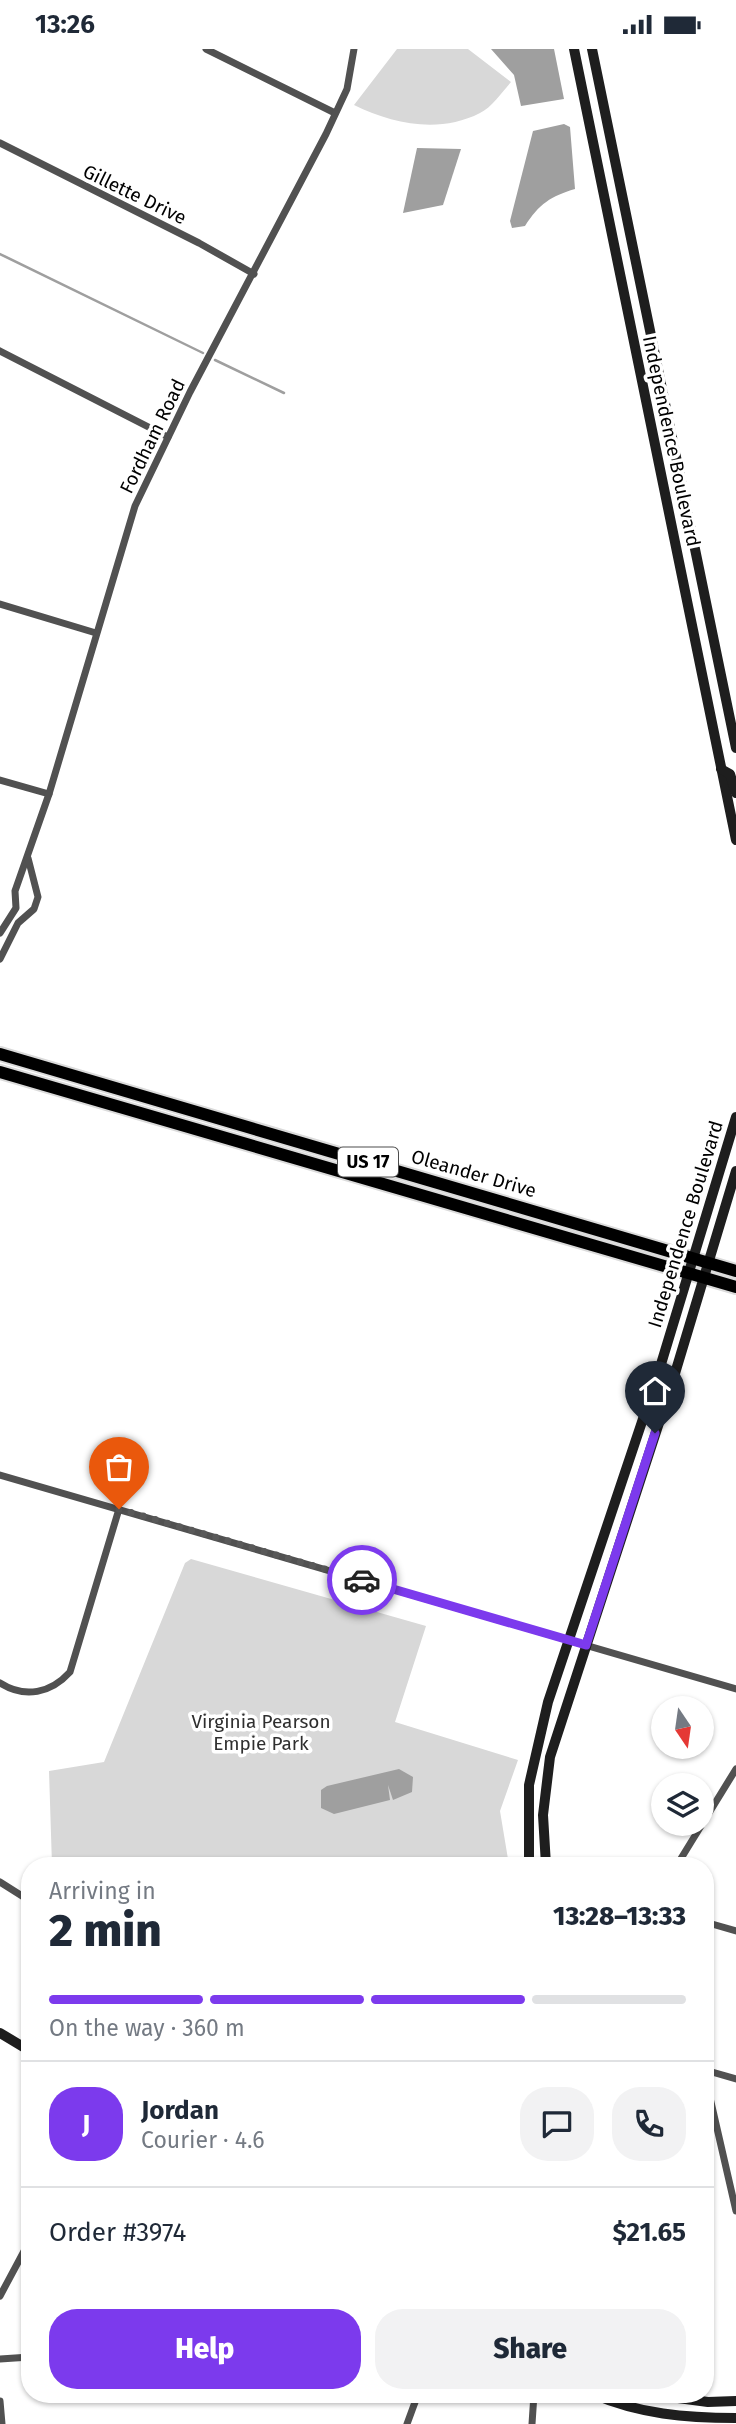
<!DOCTYPE html>
<html lang="en">
<head>
<meta charset="utf-8">
<style>
  :root { --surface:#fff; --page:#f2f2f3; --text:#1f2937; --muted:#747a83; --line:#e0e1e3; --accent:#7c3aed }
  body { margin:0; font-family:"Fira Sans",sans-serif; background:var(--page); color:var(--text); height:100vh; display:flex; flex-direction:column; font-size:26px; white-space:nowrap }
  * { box-sizing:border-box; margin:0 }
  p { font-size:23px; color:var(--muted) }
  .icon { flex:none; width:38px; height:38px; fill:none; stroke:currentColor; stroke-width:2; stroke-linecap:round; stroke-linejoin:round }
  .map { position:relative; flex:1; overflow:hidden }
  .panel { position:absolute; left:21px; top:1808px; width:693px; height:546px; display:flex; flex-direction:column; background:var(--surface); border-radius:28px; box-shadow:0 2px 5px #0004 }
  .panel>* { flex:none }
  .needle { width:46px; rotate:167deg }
  .controls { position:absolute; left:651px; top:1647px; display:grid; gap:14px }
  .controls a { display:grid; place-items:center; width:63px; height:63px; border-radius:50%; background:var(--surface); box-shadow:0 2px 5px #0004; font-size:35px }
  .pin { position:absolute; display:grid; place-items:center; width:60px; height:60px; color:#fff; margin:-72px -30px; border-radius:50% 50% 50% 0; rotate:-45deg; box-shadow:0 0 7px #0007 }
  .pin .icon { rotate:45deg }
  .courier { position:absolute; display:grid; place-items:center; width:70px; height:70px; margin:-35px; border:5px solid #7c3aed; border-radius:50%; background:#fff; color:#222; box-shadow:0 2px 9px #0007 }
  .summary em { font-style:normal; font-weight:800 }
  .summary div { display:flex; flex-direction:column-reverse }
  .summary { display:flex; align-items:center; justify-content:space-between; height:119px; padding:0 28px }
  h1 { font-size:46px; font-weight:800; line-height:52px }
  .bar { display:grid; grid-template-columns:repeat(4,1fr); gap:10px 7px; align-content:center; height:84px; padding:0 28px }
  .bar i { height:9px; border-radius:5px; background:var(--line) }
  .bar .on { background:var(--accent) }
  .bar p { grid-column:span 4 }
  .line { display:flex; align-items:center; gap:18px; padding:0 28px; border-top:2px solid var(--line) }
  .line div { flex:1 }
  .round { display:grid; place-items:center; flex:none; width:74px; height:74px; border-radius:28px; background:var(--page) }
  .action { display:flex; gap:14px; margin-top:auto; padding:14px 28px }
  .action a { flex:1; height:80px; border-radius:28px; background:var(--accent); color:#fff; font-size:28px; font-weight:800; line-height:80px; text-align:center }
  .action a+a { background:var(--page); color:var(--text) }
  .status { display:flex; justify-content:space-between; align-items:center; height:49px; padding:0 35px; background:var(--surface); direction:ltr }
  .status svg { height:19px; fill:currentColor }
  .map>svg:first-child { display:block }
  .green { fill:#d8d8d8 }
  .water { fill:#9f9f9f }
  .lines { fill:none; stroke-linecap:round; stroke-linejoin:round }
  .stream { stroke:#9f9f9f; stroke-width:2.5 }
  .primary-casing { stroke:#dbdbdb; stroke-width:16 }
  .street { stroke:#515151; stroke-width:7 }
  .secondary { stroke:#1e1e1e; stroke-width:10 }
  .primary { stroke:#000; stroke-width:12 }
  .done { stroke:#595959; stroke-width:7; stroke-dasharray:0 12.6 }
  .route { stroke:#7c3aed; stroke-width:9 }
  .labels { text-anchor:middle; stroke-width:7; stroke-linejoin:round; paint-order:stroke }
  .shield { fill:#fff; stroke:#4c4c4c; stroke-width:2 }
  .shield-label { font-size:18px; font-weight:bold; fill:#000 }
  .street-label { font-size:19px; fill:#000; stroke:#fff }
  .park-label { font-size:19px; fill:#2f2f2f; stroke:#fff }
</style>
</head>
<body>
<div class="status"><b>13:26</b><svg viewBox="0 0 49 12"><path d="M0 12V9h3v3zM5 12V6h3v6zM10 12V3h3v9zM15 12V0h3v12zM26 1h20v11H26zM47 4h2v5h-2z"/></svg></div>
<div class="map">
<svg width="736" height="2375" viewBox="0 0 736 2375">
  <rect width="100%" height="100%" fill="#fff"/>
  <g class="green">
    <path d="M397 0H468L511 33C502 43 492 58 480 64 439 85 393 75 354 56Z"/>
    <polygon points="191,1510 426,1577 395,1673 518,1711 500,1762 509,1816 52,1816 49,1722 104,1713 185,1514"/>
  </g>
  <g class="water">
    <polygon points="491,0 554,0 564,50 521,57 514,26"/>
    <path d="M564 75 570 78 575 140C551 147 539 155 525 177L512 179 510 172 533 82Z"/>
    <polygon points="417,99 461,100 443,156 403,164"/>
    <polygon points="399,1720 413,1728 412,1743 393,1751 388,1736 390,1751 334,1765 321,1759 321,1741 327,1737"/>
  </g>
  <g class="lines">
    <g class="stream">
      <polyline points="0,205 203,304"/>
      <polyline points="215,311 284,344"/>
    </g>
    <g class="primary-casing">
      <g id="primary">
        <polyline points="0,1005 736,1222"/>
        <polyline points="0,1023 736,1238"/>
      </g>
    </g>
    <g class="street">
      <polyline points="206,0 335,64"/>
      <polyline points="0,94 199,194 254,225"/>
      <polyline points="0,302 168,388"/>
      <polyline points="0,555 96,584"/>
      <polyline points="0,731 49,745"/>
      <polyline points="0,884 16,859 15,842 49,745 135,457 190,343 326,85 347,40 354,0"/>
      <polyline points="0,910 18,874 34,860 38,848 28,809"/>
      <polyline points="0,1426 736,1640"/>
      <path d="M0 1634C25 1650 51 1644 70 1623L119 1460"/>
      <polyline points="677,1816 736,1720"/>
      <polyline points="0,1833 30,1852"/>
      <polyline points="705,1873 736,1882"/>
      <polyline points="705,2021 736,2030"/>
      <polyline points="705,2027 736,2162"/>
      <polyline points="0,2247 30,2191"/>
      <polyline points="0,2310 30,2308"/>
      <polyline points="0,2352 2,2375"/>
      <polyline points="407,2375 418,2345"/>
      <polyline points="532,2375 534,2345"/>
    </g>
    <g class="secondary">
      <polyline points="574,0 736,791"/>
      <polyline points="592,0 736,699"/>
      <polyline points="721,720 730,725 736,744"/>
      <polyline points="529,1816 529,1736 548,1653 658,1325 736,1068"/>
      <polyline points="546,1816 543,1766 550,1708 673,1331 736,1122"/>
      <polyline points="0,1984 30,2002"/>
      <path d="M593 2345C639 2365 686 2369 736 2369"/>
      <polyline points="648,2345 708,2353 736,2352"/>
    </g>
    <use href="#primary" class="primary"/>
  </g>
  <g class="lines">
    <polyline class="done" points="119,1460 362,1531"/>
    <polyline class="route" points="362,1531 586,1596 655,1384"/>
  </g>
  <g class="labels">
    <rect class="shield" x="338" y="1098.5" width="60" height="29" rx="5"/>
    <g class="shield-label">
      <text x="368" y="1119">US 17</text>
    </g>
    <g class="street-label">
      <text transform="translate(135 145) rotate(26)" y="7">Gillette Drive</text>
      <text transform="translate(152 387) rotate(-64)" y="7">Fordham Road</text>
      <text transform="translate(672 392) rotate(78)" y="7">Independence Boulevard</text>
      <text transform="translate(474 1124) rotate(16)" y="7">Oleander Drive</text>
      <text transform="translate(685 1175) rotate(-73)" y="7">Independence Boulevard</text>
    </g>
    <g class="park-label">
      <text x="261" y="1679">Virginia Pearson<tspan x="261" dy="22">Empie Park</tspan></text>
    </g>
  </g>
</svg>
<div class="controls">
<a><svg class="needle" viewBox="-14 -14 28 28"><path d="M0-13l5 13h-10z" fill="#e53935"/><path d="M0 13l5-13h-10z" fill="#747a83"/></svg></a>
<a><svg class="icon" aria-label="layers" viewBox="0 0 24 24"><path d="M12 4l9 5-9 5-9-5zM3 14l9 5 9-5"/></svg></a>
</div>
<div class="pin" style="left:119px;top:1460px;background:#ea580c"><svg class="icon" aria-label="bag" viewBox="0 0 24 24"><path d="M5 8h14l-1 12H6zM9 8a3 3 0 0 1 6 0"/></svg></div>
<div class="pin" style="left:655px;top:1384px;background:#1f2937"><svg class="icon" aria-label="home" viewBox="0 0 24 24"><path d="M3 11l9-7 9 7M6 9v11h12V9"/></svg></div>
<div class="courier" style="left:362px;top:1531px"><svg class="icon" aria-label="car" viewBox="0 0 24 24"><path d="M5 17H2v-5l4-1 3-4h7l3 4 3 1v5h-3M9 17h6M6 11h13"/><circle cx="7" cy="17" r="2"/><circle cx="17" cy="17" r="2"/></svg></div>
<section class="panel">
<div class="summary"><div><h1>2 min</h1><p>Arriving in</p></div><em>13:28–13:33</em></div>
<div class="bar"><i class="on"></i><i class="on"></i><i class="on"></i><i></i><p>On the way · 360 m</p></div>
<div class="line" style="height:126px"><b class="round" style="background:var(--accent);color:#fff">J</b><div><b>Jordan</b><p>Courier · 4.6</p></div><a class="round"><svg class="icon" aria-label="chat" viewBox="0 0 24 24"><path d="M4 5h16v11H9l-5 4z"/></svg></a><a class="round"><svg class="icon" aria-label="phone" viewBox="0 0 24 24"><path d="M5 4h4l2 5-3 2q2 4 5 5l2-3 5 2v4C11 20 4 13 5 4z"/></svg></a></div>
<div class="line" style="height:91px"><div>Order #3974</div><b>$21.65</b></div>
<div class="action"><a>Help</a><a>Share</a></div>
</section>
</div>
</body>
</html>
